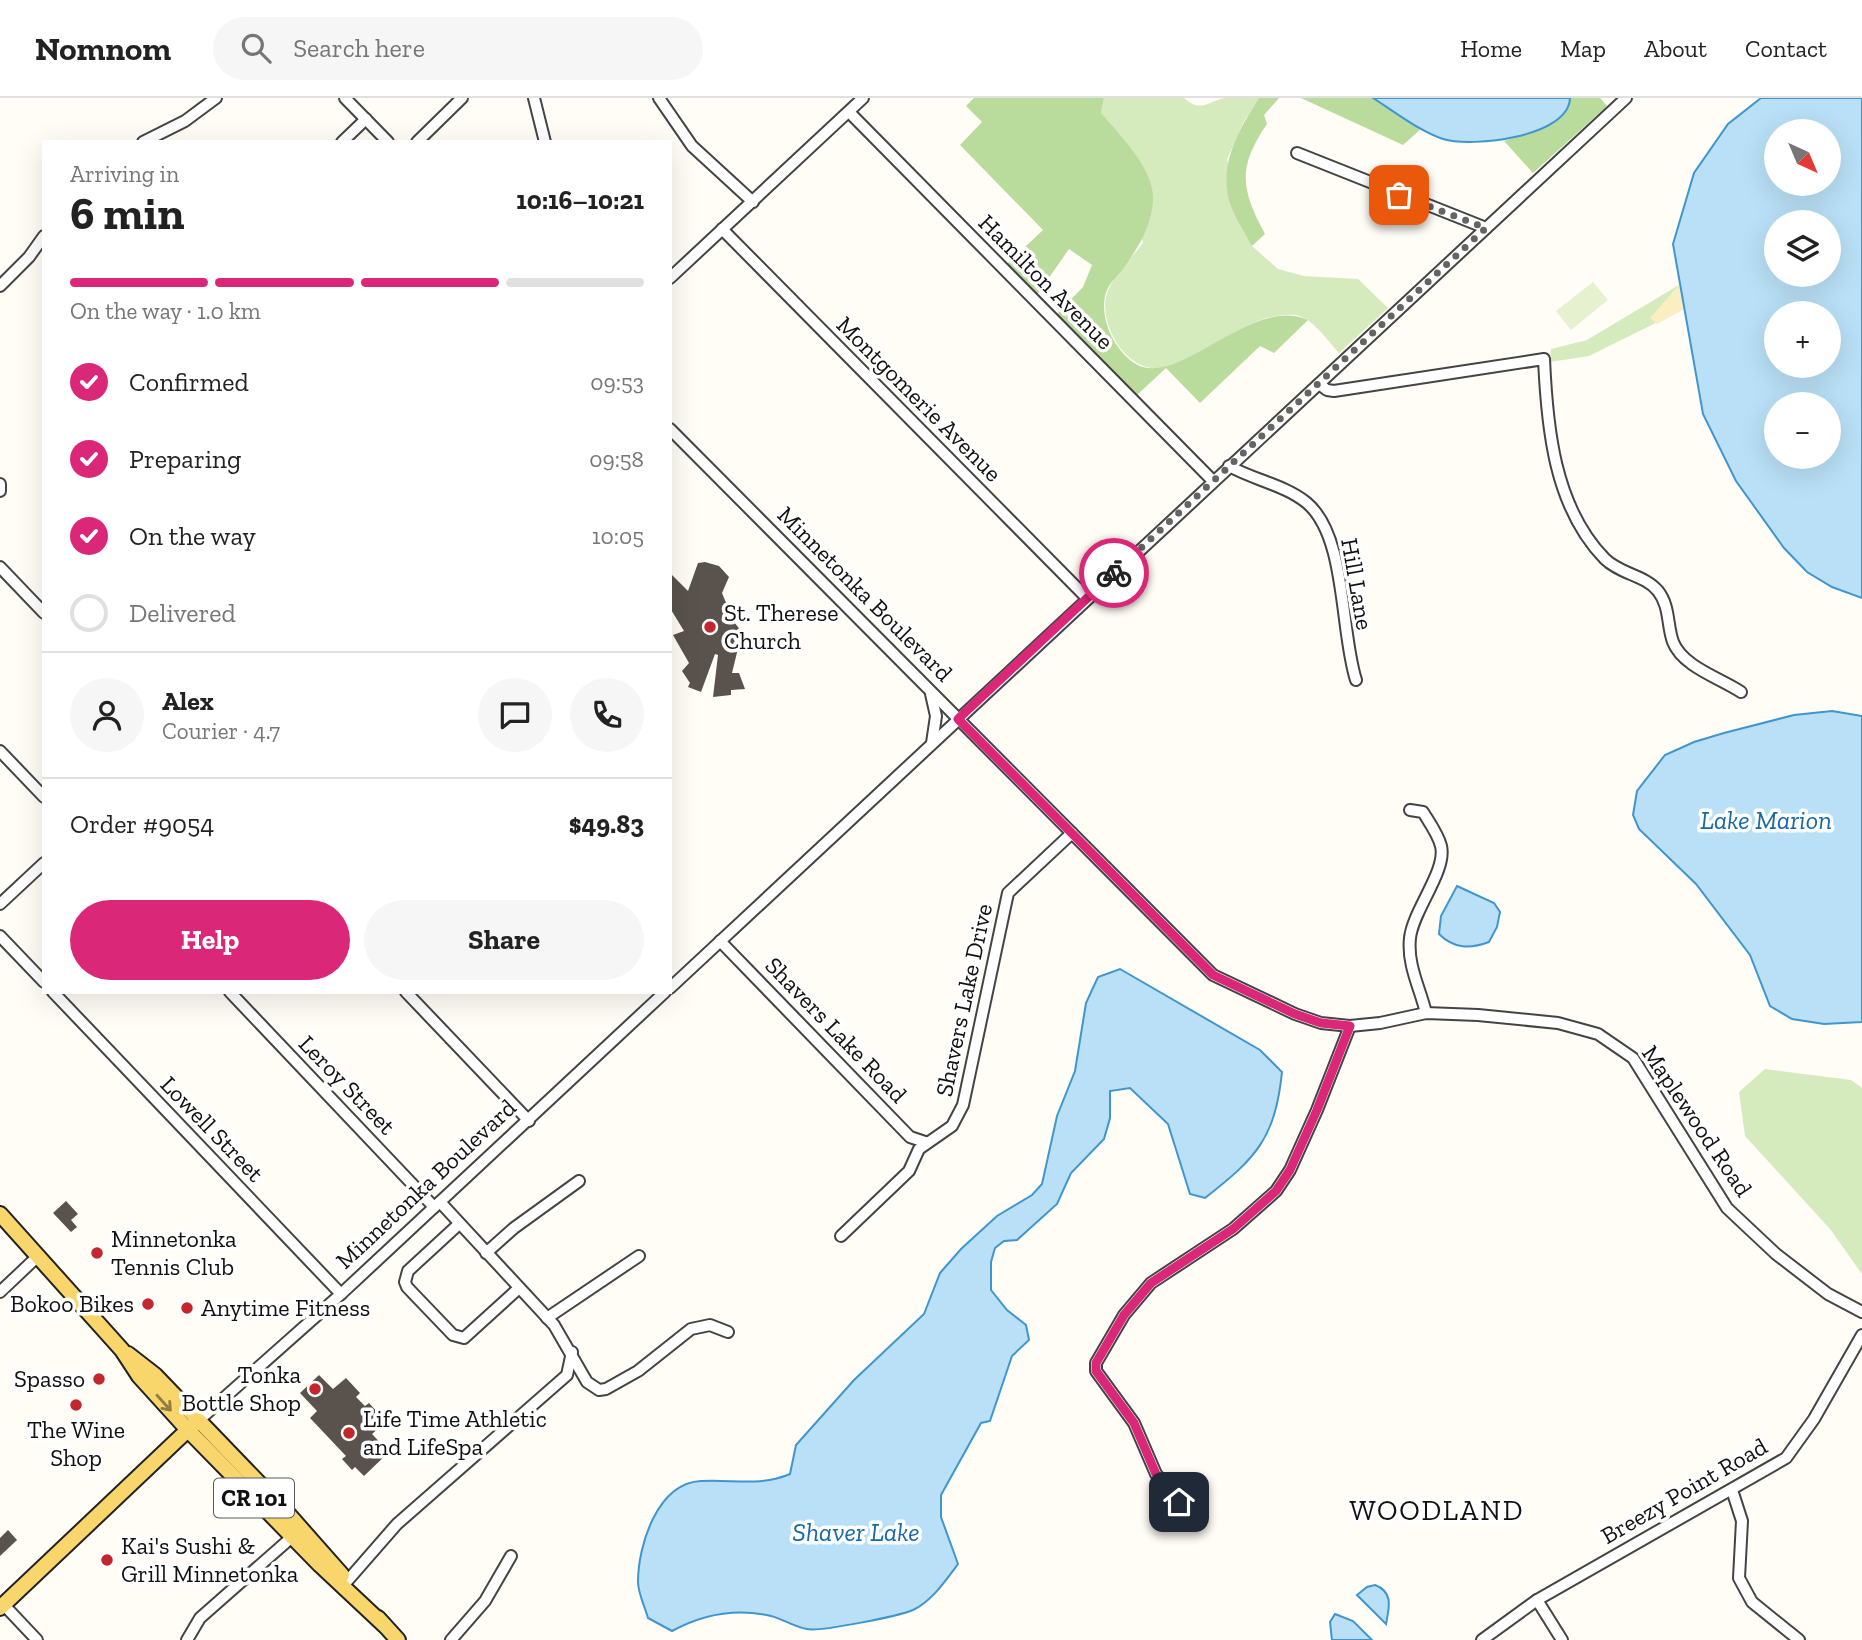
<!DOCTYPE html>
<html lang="en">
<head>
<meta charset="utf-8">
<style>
  :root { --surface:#fff; --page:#f6f6f6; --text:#222; --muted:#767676; --line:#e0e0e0; --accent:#db2777 }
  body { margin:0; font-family:"Zilla Slab",serif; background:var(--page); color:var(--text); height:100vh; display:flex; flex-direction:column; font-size:26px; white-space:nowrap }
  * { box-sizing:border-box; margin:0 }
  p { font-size:23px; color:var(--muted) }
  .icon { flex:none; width:38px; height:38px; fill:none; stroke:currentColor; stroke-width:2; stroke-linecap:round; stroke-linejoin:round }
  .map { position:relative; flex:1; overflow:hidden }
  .panel { position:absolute; left:42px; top:42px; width:630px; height:854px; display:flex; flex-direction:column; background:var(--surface); border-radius:0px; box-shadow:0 7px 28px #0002 }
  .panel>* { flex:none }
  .needle { width:46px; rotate:136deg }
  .controls { position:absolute; left:1764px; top:21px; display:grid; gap:14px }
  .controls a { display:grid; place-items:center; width:77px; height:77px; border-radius:50%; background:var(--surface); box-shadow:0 7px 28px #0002; font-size:35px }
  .pin { position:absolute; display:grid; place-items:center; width:60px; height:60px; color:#fff; margin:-30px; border-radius:14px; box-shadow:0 4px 10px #0006 }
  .courier { position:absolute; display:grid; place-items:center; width:70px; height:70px; margin:-35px; border:5px solid #db2777; border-radius:50%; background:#fff; color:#222; box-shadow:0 2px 9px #0007 }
  .head em { font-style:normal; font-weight:700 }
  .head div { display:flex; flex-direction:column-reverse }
  .head { display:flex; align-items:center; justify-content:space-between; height:119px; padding:0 28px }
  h1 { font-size:46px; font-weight:700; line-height:52px }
  .bar { display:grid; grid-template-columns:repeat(4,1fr); gap:10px 7px; align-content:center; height:84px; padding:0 28px }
  .bar i { height:9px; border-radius:5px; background:var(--line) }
  .bar .active { background:var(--accent) }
  .bar p { grid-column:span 4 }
  .line { display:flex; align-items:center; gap:18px; padding:0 28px; border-top:2px solid var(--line) }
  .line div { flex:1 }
  .round { display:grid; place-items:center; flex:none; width:74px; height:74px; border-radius:37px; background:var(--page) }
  ol { padding:0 28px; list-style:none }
  li { display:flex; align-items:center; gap:21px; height:77px }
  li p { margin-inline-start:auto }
  li .icon { padding:7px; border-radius:50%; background:var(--accent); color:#fff; stroke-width:4 }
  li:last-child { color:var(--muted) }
  li i { width:38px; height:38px; border:4px solid var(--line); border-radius:50% }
  .cta { display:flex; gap:14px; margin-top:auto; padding:14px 28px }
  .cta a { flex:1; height:80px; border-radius:42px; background:var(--accent); color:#fff; font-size:28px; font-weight:700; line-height:80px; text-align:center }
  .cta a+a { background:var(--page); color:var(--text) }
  header { display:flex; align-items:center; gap:42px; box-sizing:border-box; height:98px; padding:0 35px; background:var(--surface); border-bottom:2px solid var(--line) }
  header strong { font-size:33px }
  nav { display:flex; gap:38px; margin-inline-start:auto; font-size:24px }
  .search { width:490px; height:63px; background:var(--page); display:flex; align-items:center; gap:18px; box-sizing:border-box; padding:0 24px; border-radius:38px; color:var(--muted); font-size:26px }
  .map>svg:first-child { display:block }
  .green { fill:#d5ebbd }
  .forest { fill:#b9dc9c }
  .sand { fill:#fbeec1 }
  .pitch { fill:#e6f2cf }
  .water { fill:#b9e0f7; stroke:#3f96cf; stroke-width:2; fill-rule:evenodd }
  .building { fill:#5a524d }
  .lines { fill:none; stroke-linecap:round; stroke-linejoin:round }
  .minor-casing { stroke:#444; stroke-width:14 }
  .major-casing { stroke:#222; stroke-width:18 }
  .minor { stroke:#fff; stroke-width:10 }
  .major { stroke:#f9d66b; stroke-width:14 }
  .oneway { stroke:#917d42 }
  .done { stroke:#646461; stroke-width:7; stroke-dasharray:0 12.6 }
  .route { stroke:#db2777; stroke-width:9 }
  .poi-dot { fill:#c4262e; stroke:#fff; stroke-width:2.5 }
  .labels { text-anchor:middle; stroke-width:7; stroke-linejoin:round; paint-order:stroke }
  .shield { fill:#fff; stroke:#585858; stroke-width:2 }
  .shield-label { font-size:23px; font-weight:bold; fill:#111 }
  .street-label { font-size:24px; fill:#111; stroke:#fff }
  .poi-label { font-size:24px; fill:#111; stroke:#fff; text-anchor:start }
  .water-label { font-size:26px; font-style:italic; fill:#1768a6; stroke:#fff }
  .quarter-label { font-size:28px; letter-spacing:2px; fill:#111; stroke:#fff }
</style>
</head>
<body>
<header>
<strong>Nomnom</strong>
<div class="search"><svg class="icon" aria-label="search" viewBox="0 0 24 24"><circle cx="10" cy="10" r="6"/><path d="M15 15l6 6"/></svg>Search here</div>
<nav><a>Home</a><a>Map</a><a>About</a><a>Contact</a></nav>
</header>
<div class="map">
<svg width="1862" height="1542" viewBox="0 0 1862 1542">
  <rect width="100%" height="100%" fill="#fffdf5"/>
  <g class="green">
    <path d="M1104 0H1184C1202 16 1210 2 1225 0 1236 0 1248 0 1259 0L1243 25 1227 61 1252 148 1278 171 1304 178 1358 181 1388 210 1339 255C1328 243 1312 219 1295 217 1249 213 1209 257 1168 269 1144 276 1122 258 1113 238 1092 195 1117 178 1143 145L1101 15Z"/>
    <polygon points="1679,187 1684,211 1589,258 1550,264 1551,251 1587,242"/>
    <polygon points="1765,971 1851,982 1862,990 1862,1176 1830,1131 1745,1038 1739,994"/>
  </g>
  <g class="forest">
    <path d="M974 0H1104L1101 15C1119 36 1153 70 1153 99 1153 127 1138 150 1123 171 1118 177 1110 185 1107 192 1097 217 1114 253 1136 266 1179 291 1252 196 1308 222L1274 255 1260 248 1200 305 1166 270 1137 297 1057 216 1083 189 1092 167 1069 151 1037 197 1007 166 1043 132 960 47 982 24 966 8Z"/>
    <path d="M1259 0H1279L1264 17 1267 26C1237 70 1241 91 1265 136L1252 148C1244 133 1231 114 1228 98 1221 61 1240 30 1259 0Z"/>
    <polygon points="1301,0 1373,0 1422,30 1403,47"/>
    <path d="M1570 0H1600L1607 8 1533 75 1504 43C1525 35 1569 28 1570 0Z"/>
  </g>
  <polygon class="sand" points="1679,187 1684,211 1657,226 1650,220"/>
  <polygon class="pitch" points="1593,184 1608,202 1571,232 1556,213"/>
  <g class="water">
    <path d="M1373 0H1570C1569 39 1472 50 1443 41 1419 33 1395 14 1373 0Z"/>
    <path d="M1761 0H1862V500L1832 489 1807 474 1784 450 1736 383 1703 316 1673 146 1694 75 1728 26ZM1829 33V86H1776V33ZM1829 124V177H1776V124ZM1776 215H1829V268H1776ZM1829 306V359H1776V306Z"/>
    <polygon points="1832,613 1862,618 1862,924 1824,926 1792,921 1770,908 1750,857 1696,786 1639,731 1633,717 1637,693 1665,657 1694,644 1724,635 1794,617"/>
    <path d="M1457 788 1494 805 1500 814 1497 829 1489 844C1470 851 1454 851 1439 836L1441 818Z"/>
    <path d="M1120 871 1260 952 1282 974C1275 1041 1256 1060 1205 1100L1190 1096 1168 1026 1130 990 1110 993V1020L1104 1041 1071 1075 1057 1106 1017 1142 1004 1143 995 1150 991 1164V1192L1007 1212 1026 1227 1029 1242 1012 1258 990 1323 981 1325 941 1397V1419L958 1466C946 1482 932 1503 913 1512 899 1518 820 1534 807 1531 794 1529 783 1521 771 1518 737 1510 703 1516 672 1533L648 1520C645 1509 638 1495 638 1484 638 1448 657 1385 701 1383 733 1381 759 1389 790 1376L796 1347 854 1282 924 1216 940 1175 961 1151 997 1118 1032 1097 1042 1086 1057 1018 1075 973 1086 905 1098 879Z"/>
    <path d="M1375 1487C1394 1494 1389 1510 1386 1526L1357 1497 1367 1489Z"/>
    <polygon points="1335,1516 1353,1523 1372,1542 1332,1542 1330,1524"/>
  </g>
  <g class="building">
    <polygon points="705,464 719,468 729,479 722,495 734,524 742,534 732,575 739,575 745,591 731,592 731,597 713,599 718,557 715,556 701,594 688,589 690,585 682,573 689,565 673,537 684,533 670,510 670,475 688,493 698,465"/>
    <polygon points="66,1103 78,1116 71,1122 77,1129 71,1134 53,1115"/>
    <polygon points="319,1277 333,1291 346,1280 360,1295 356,1299 365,1308 369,1305 379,1316 374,1321 381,1328 372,1336 389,1354 364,1378 355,1369 352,1372 342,1361 346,1358 310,1320 317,1313 300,1295"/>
    <polygon points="8,1432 17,1442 0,1458 0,1440"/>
  </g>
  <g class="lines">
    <g class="minor-casing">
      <g id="minor">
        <polyline points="345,0 388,44"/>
        <polyline points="534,0 545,44"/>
        <polyline points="659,0 692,48 753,104"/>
        <polyline points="849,14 1213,383"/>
        <polyline points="143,44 185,23 216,0"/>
        <polyline points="342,44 366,21"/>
        <polyline points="417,44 462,0"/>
        <polyline points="1297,55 1486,130"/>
        <polyline points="722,131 1087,500"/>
        <polyline points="670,180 863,0"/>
        <polyline points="0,188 29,159 44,138"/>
        <path d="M1319 286 1327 292 1334 293 1544 261C1547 329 1554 409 1605 461 1620 476 1645 477 1658 493 1670 508 1667 528 1673 544 1683 569 1720 580 1741 594"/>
        <polyline points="670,331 1213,877 1295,916 1321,925 1350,928 1380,925 1426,915 1478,917 1558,925 1598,936 1633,960 1727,1110 1776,1156 1828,1196 1862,1214"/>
        <path d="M1229 368C1254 382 1285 387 1307 405 1347 439 1340 533 1356 582"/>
        <polyline points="0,386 0,393"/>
        <polyline points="0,469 44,515"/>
        <polyline points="931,596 936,618 932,645"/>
        <polyline points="0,653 44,699"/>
        <path d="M1410 712 1423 714C1429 724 1438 736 1441 748 1447 773 1413 812 1410 840 1407 867 1420 890 1426 915"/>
        <polyline points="0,806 44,765"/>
        <polyline points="0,838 44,884"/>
        <polyline points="720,843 910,1039 925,1044"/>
        <polyline points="670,890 1626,0"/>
        <polyline points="53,894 341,1196"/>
        <polyline points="230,894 434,1109"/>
        <polyline points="406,894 529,1023"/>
        <polyline points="440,1104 554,1227 587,1284 599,1292 606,1291 638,1273 691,1231 710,1227 728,1234"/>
        <polyline points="459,1126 408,1173 405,1184 407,1189 453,1237 464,1240 519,1190"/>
        <polyline points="841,1138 909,1073 919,1051 952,1028 963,1007 1008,795 1072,735"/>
        <polyline points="486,1155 514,1130 579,1083"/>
        <polyline points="0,1194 38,1158"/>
        <polyline points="547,1220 639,1158"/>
        <polyline points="198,1323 341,1196 665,894"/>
        <polyline points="1732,1392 1742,1423 1739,1480 1752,1504 1799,1542"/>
        <polyline points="1179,1404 1156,1376 1134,1325 1096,1273 1096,1265 1124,1217 1151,1185 1233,1131 1276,1093 1290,1072 1317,1012 1350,928"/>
        <polyline points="342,1489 397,1426 567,1277 572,1254"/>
        <polyline points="1537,1502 1562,1542"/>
        <polyline points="4,1507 37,1542"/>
        <polyline points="187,1542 200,1520 292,1439"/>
        <polyline points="451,1542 485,1503 511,1458"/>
        <polyline points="1482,1542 1537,1502 1786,1360 1814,1321 1862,1237"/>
      </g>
    </g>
    <g class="major-casing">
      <g id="major">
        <polyline points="0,1116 122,1252 139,1278 188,1332 320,1467 384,1527"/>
        <polyline points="128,1256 155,1277 282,1409 342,1477"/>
        <polyline points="0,1510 194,1326"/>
        <polyline points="378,1520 398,1542"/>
      </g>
    </g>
    <use href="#minor" class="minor"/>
    <use href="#major" class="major"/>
  </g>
  <defs><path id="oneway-shaft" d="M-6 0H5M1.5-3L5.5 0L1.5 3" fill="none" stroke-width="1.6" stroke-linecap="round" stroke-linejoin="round" transform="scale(1.75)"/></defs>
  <use class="oneway" href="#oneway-shaft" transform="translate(164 1305) rotate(48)"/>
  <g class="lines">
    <polyline class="done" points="1114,475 1486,130 1399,97"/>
    <polyline class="route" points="1114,475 958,621 1213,877 1295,916 1321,925 1350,928 1317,1012 1290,1072 1276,1093 1233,1131 1151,1185 1124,1217 1096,1265 1096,1273 1134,1325 1156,1376 1179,1404"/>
  </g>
  <g class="poi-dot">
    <circle cx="710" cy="529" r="7"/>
    <circle cx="97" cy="1155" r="7"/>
    <circle cx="148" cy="1206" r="7"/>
    <circle cx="187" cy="1210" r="7"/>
    <circle cx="99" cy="1281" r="7"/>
    <circle cx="315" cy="1291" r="7"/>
    <circle cx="76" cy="1307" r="7"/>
    <circle cx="349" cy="1335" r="7"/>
    <circle cx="107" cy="1462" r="7"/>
  </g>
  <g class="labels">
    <rect class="shield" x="214" y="1380.5" width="80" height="39" rx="5"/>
    <g class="shield-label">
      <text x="254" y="1408">CR 101</text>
    </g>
    <g class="street-label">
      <text transform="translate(1046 184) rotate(45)" y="8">Hamilton Avenue</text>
      <text transform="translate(919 301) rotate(45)" y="8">Montgomerie Avenue</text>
      <text transform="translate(1357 486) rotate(80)" y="8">Hill Lane</text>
      <text transform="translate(865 496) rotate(45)" y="8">Minnetonka Boulevard</text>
      <text transform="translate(964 902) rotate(-78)" y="8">Shavers Lake Drive</text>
      <text transform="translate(836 932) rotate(46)" y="8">Shavers Lake Road</text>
      <text transform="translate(347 987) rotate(46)" y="8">Leroy Street</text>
      <text transform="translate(1697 1023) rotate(56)" y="8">Maplewood Road</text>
      <text transform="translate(212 1031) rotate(46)" y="8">Lowell Street</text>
      <text transform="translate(426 1086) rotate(-43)" y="8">Minnetonka Boulevard</text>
      <text transform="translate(1684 1393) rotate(-30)" y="8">Breezy Point Road</text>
    </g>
    <g class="poi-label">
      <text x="724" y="523">St. Therese<tspan x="724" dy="28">Church</tspan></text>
      <text x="111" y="1149">Minnetonka<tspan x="111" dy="28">Tennis Club</tspan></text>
      <text x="134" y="1214" text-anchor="end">Bokoo Bikes</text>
      <text x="201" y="1218">Anytime Fitness</text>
      <text x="301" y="1285" text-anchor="end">Tonka<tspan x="301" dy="28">Bottle Shop</tspan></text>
      <text x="85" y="1289" text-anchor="end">Spasso</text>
      <text x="363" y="1329">Life Time Athletic<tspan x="363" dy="28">and LifeSpa</tspan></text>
      <text x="76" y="1340" text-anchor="middle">The Wine<tspan x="76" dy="28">Shop</tspan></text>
      <text x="121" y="1456">Kai's Sushi &amp;<tspan x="121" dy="28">Grill Minnetonka</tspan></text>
    </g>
    <g class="water-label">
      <text x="1766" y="731">Lake Marion</text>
      <text x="856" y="1443">Shaver Lake</text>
    </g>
    <g class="quarter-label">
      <text x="1437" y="1422">WOODLAND</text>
    </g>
  </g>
</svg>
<div class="controls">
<a><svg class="needle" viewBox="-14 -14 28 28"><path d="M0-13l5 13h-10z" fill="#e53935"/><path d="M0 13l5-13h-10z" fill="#767676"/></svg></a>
<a><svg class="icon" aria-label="layers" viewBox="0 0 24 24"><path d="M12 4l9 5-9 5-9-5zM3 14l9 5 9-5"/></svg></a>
<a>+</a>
<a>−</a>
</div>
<div class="pin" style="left:1399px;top:97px;background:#ea580c"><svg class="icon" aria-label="bag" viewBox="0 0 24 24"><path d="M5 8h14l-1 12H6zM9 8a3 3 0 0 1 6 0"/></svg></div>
<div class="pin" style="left:1179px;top:1404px;background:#1f2937"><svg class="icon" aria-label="home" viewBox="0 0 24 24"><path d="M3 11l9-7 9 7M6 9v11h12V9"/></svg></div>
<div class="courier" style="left:1114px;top:475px"><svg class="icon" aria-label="bike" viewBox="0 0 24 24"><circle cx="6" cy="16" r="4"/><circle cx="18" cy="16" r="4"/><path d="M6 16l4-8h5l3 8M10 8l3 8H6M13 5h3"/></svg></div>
<section class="panel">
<div class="head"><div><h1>6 min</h1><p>Arriving in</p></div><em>10:16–10:21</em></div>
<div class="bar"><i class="active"></i><i class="active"></i><i class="active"></i><i></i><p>On the way · 1.0 km</p></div>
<ol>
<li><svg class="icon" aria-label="check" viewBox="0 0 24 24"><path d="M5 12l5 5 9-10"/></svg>Confirmed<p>09:53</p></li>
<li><svg class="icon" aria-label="check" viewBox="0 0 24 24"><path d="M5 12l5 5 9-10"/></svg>Preparing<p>09:58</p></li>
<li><svg class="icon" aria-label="check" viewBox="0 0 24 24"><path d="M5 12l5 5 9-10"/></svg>On the way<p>10:05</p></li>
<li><i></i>Delivered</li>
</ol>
<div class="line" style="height:126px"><a class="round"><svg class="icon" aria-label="person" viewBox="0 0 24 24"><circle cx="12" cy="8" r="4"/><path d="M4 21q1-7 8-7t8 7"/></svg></a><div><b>Alex</b><p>Courier · 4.7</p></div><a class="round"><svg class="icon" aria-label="chat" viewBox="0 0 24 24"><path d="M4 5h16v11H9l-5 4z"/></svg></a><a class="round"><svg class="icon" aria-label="phone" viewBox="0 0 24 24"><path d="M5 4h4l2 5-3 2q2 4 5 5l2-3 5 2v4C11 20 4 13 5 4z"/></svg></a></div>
<div class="line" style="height:91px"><div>Order #9054</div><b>$49.83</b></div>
<div class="cta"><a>Help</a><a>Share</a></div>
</section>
</div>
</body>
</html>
